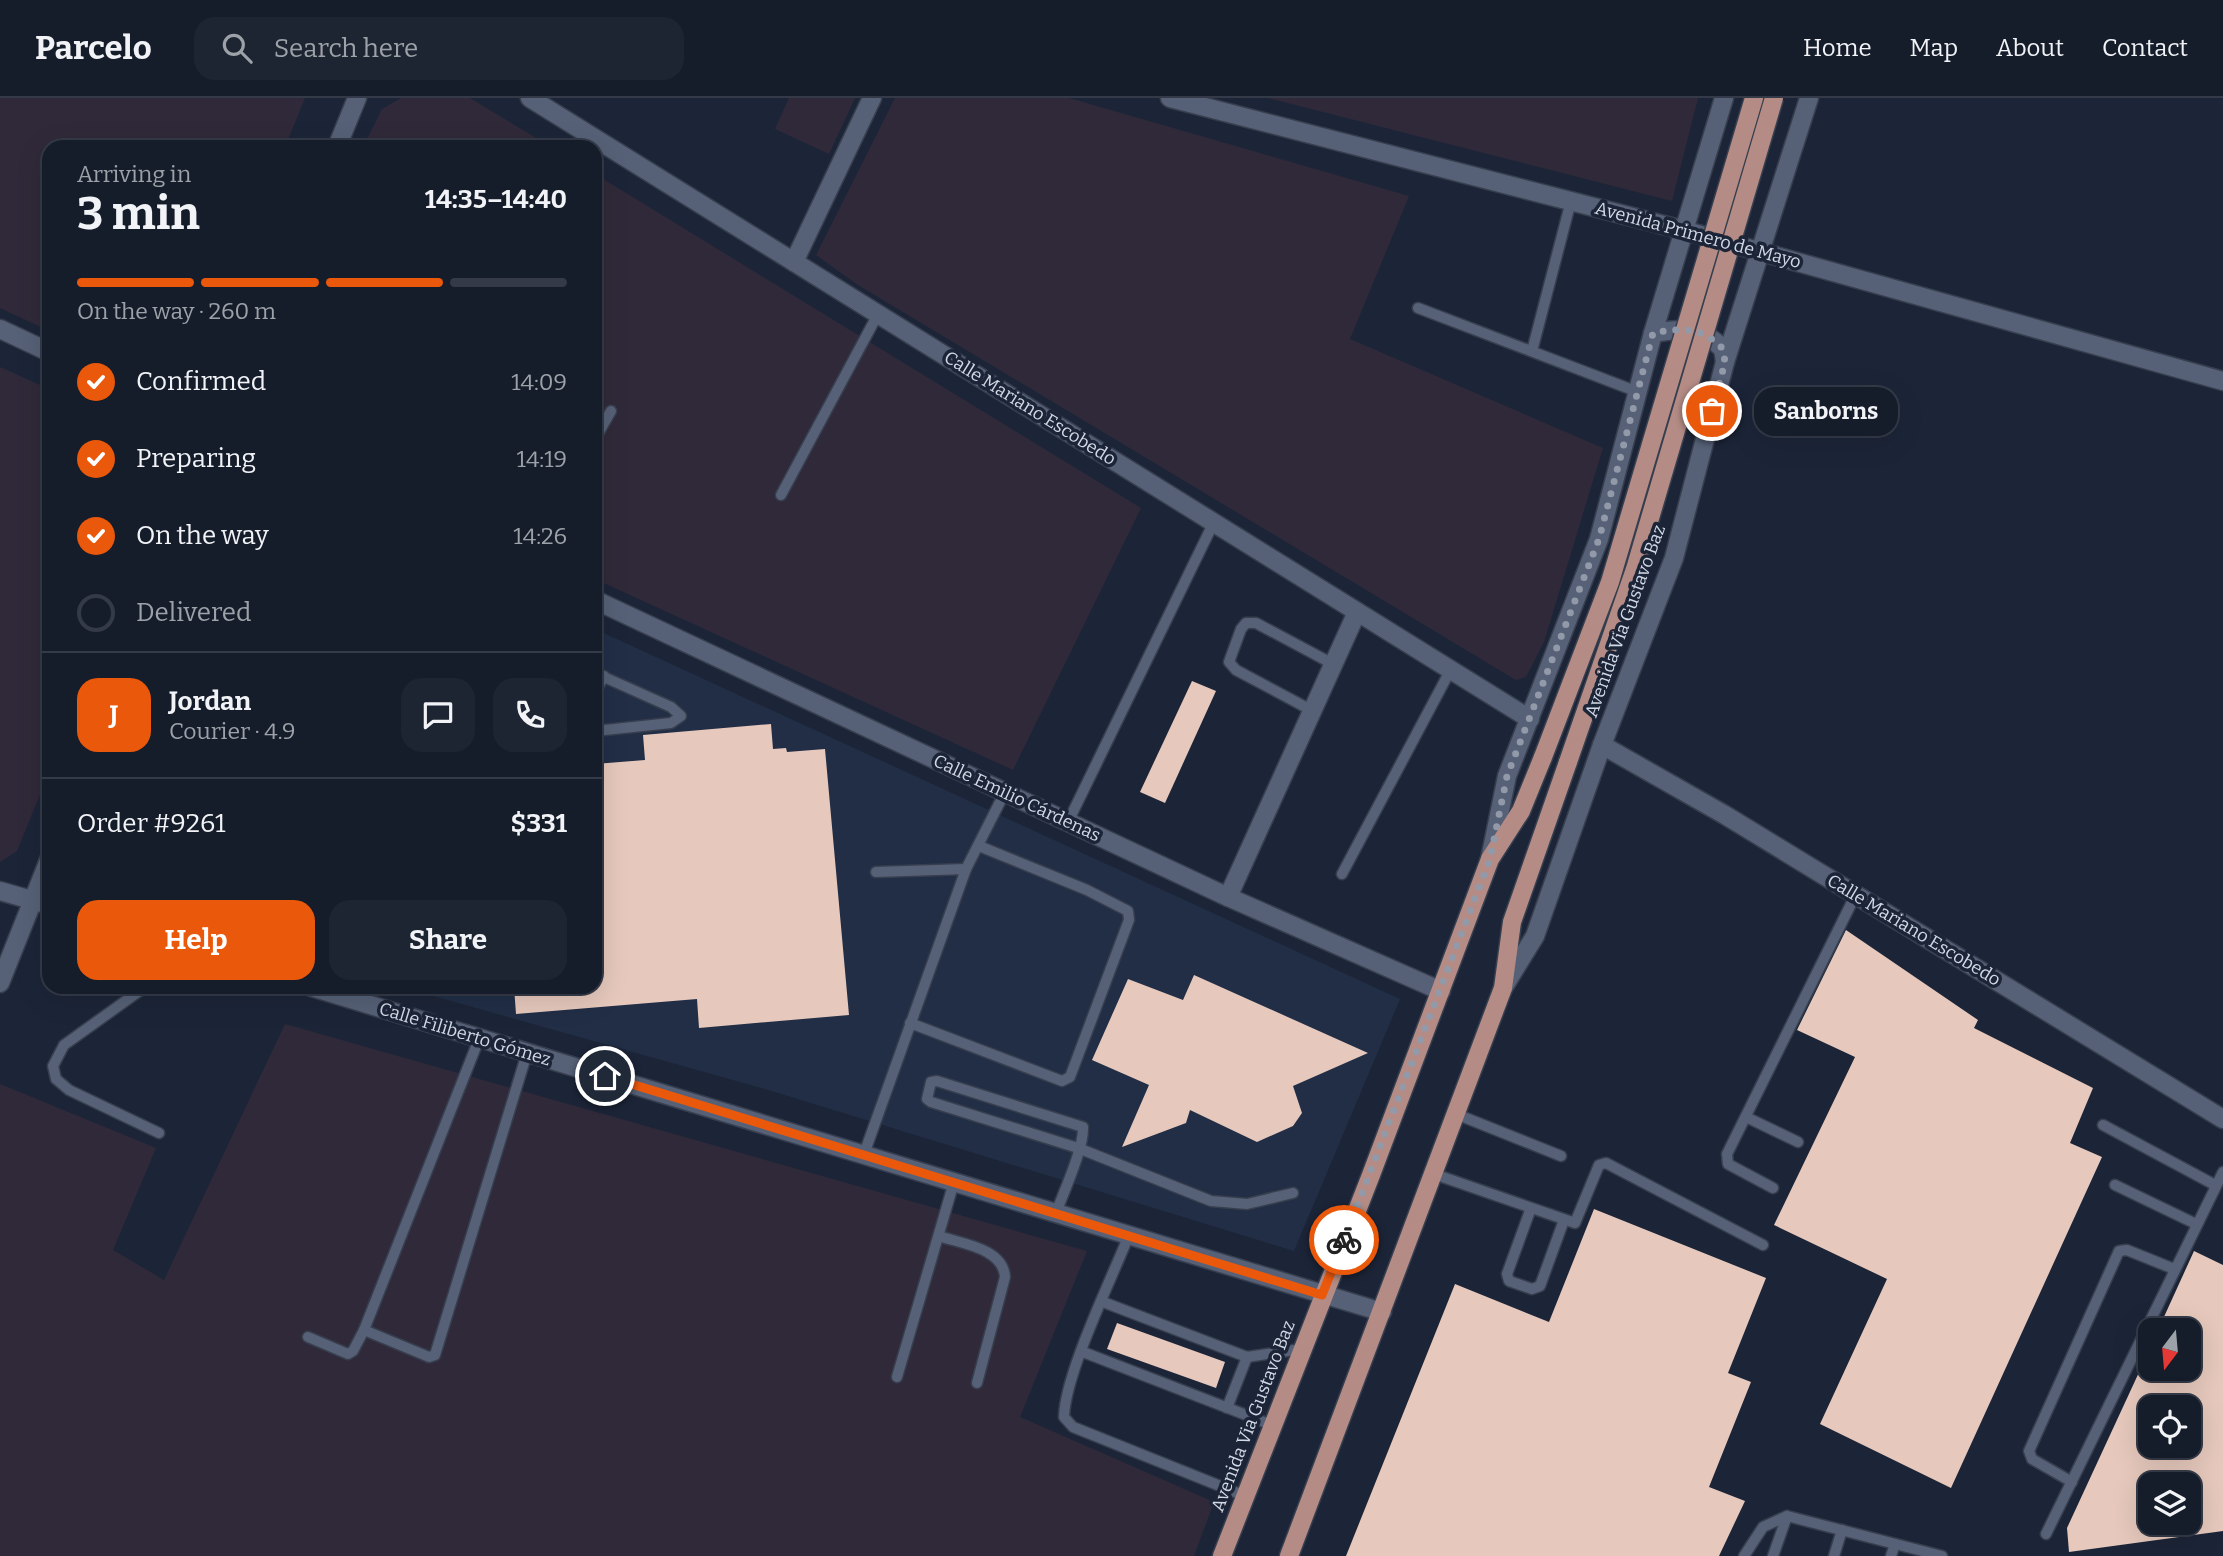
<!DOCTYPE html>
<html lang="en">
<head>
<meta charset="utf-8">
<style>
  :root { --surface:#151c2a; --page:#1e2532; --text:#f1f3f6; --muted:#9da1a8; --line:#343a47; --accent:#ea580c }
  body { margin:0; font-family:Bitter,serif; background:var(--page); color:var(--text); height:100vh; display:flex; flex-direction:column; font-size:26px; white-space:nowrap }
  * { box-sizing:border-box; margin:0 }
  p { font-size:23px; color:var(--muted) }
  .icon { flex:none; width:38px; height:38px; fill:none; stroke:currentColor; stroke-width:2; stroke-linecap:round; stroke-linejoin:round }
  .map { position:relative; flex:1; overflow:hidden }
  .sheet { position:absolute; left:42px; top:42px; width:560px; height:854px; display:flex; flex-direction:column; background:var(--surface); border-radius:21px; box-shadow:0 7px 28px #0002,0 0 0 2px var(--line) }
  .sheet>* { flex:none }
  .needle { width:46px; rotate:196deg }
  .tools { position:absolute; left:2138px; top:1220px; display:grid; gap:14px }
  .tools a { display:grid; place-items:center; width:63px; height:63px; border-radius:14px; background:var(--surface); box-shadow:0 7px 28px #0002,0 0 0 2px var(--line); font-size:35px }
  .pin { position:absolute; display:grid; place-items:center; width:60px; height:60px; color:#fff; margin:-30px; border:4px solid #fff; border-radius:50%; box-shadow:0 2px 7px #0007 }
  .courier { position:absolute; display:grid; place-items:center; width:70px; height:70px; margin:-35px; border:5px solid #ea580c; border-radius:50%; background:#fff; color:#222; box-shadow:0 2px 9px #0007 }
  .bubble { position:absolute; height:49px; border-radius:21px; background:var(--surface); box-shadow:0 7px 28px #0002,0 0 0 2px var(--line); font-size:23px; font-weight:700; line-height:49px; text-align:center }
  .summary em { font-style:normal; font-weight:700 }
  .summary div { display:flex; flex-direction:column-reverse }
  .summary { display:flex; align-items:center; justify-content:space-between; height:119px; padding:0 35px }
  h1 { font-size:46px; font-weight:700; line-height:52px }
  .bar { display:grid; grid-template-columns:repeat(4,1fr); gap:10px 7px; align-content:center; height:84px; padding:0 35px }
  .bar i { height:9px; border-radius:5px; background:var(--line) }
  .bar .current { background:var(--accent) }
  .bar p { grid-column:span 4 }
  .line { display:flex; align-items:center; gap:18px; padding:0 35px; border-top:2px solid var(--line) }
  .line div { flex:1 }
  .round { display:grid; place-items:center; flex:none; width:74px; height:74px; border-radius:21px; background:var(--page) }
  ol { padding:0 35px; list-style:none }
  li { display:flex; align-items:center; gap:21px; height:77px }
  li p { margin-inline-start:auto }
  li .icon { padding:7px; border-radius:50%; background:var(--accent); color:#fff; stroke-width:4 }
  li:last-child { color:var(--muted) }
  li i { width:38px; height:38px; border:4px solid var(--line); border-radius:50% }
  .action { display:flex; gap:14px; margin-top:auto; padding:14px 35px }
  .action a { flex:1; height:80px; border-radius:21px; background:var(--accent); color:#fff; font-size:28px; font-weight:700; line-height:80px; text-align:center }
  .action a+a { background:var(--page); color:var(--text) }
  header { display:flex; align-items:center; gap:42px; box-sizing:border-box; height:98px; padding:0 35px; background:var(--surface); border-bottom:2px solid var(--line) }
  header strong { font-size:33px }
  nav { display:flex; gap:38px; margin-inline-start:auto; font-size:24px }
  .search { width:490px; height:63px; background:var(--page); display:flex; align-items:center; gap:18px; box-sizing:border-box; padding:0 24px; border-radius:21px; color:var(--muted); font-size:26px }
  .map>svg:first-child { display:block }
  .built { fill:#212e46 }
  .industrial { fill:#302939 }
  .building { fill:#e6c8bc; fill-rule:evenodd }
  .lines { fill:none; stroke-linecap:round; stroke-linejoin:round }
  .service-casing { stroke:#373f4f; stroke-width:13 }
  .minor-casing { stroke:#373f4f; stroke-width:21 }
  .tertiary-casing { stroke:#373f4f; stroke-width:21 }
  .secondary-casing { stroke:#373f4f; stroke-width:21 }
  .primary-casing { stroke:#373f4f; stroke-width:21 }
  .service { stroke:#566177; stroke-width:10 }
  .minor { stroke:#566177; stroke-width:18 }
  .tertiary { stroke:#566177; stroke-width:18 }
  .secondary { stroke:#566177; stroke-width:18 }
  .primary { stroke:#b48c85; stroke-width:18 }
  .primary-bridge-casing { stroke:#373f4f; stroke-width:21; stroke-linecap:butt }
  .primary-bridge { stroke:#b48c85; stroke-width:18 }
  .done { stroke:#929aa9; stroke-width:7; stroke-dasharray:0 12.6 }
  .route { stroke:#ea580c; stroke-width:9 }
  .labels { text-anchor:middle; stroke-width:7; stroke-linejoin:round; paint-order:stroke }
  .street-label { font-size:18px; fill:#d2d9e6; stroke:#1c2538 }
</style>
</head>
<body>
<header>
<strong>Parcelo</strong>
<div class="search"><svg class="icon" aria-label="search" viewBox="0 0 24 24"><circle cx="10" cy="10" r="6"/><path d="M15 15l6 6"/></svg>Search here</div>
<nav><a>Home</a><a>Map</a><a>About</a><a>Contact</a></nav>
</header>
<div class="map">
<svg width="2223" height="1458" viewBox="0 0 2223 1458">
  <rect width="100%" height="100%" fill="#1c2538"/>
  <polygon class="built" points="595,531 1400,901 1294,1153 765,991 401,889 595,889"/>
  <g class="industrial">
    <polygon points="0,0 305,0 285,49 49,49 49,233 0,210"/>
    <polygon points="401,0 470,0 551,49 363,49 382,11"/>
    <polygon points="789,0 855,0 829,56 775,31"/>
    <polygon points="895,0 1069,0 1409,98 1350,241 1603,350 1544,544 1526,579 1516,582 858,187 816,157"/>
    <polygon points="1268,0 1698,0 1672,103"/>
    <polygon points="595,76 1141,410 1013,672 595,481"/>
    <polygon points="0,269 49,291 49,674 17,753 0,764"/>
    <polygon points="285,926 1087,1153 1020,1319 1214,1404 1194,1458 0,1458 0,986 156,1050 113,1152 164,1182"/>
  </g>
  <g class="building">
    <polygon points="1192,583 1216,593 1165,705 1140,694"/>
    <polygon points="771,626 773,651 786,650 787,654 825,651 849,917 699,930 697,901 516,916 514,889 595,889 595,666 645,662 643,637"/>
    <polygon points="1846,832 1978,922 1974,930 2093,990 2070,1045 2102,1059 1951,1390 1820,1326 1887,1181 1774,1127 1855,959 1797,932"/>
    <polygon points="1194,877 1368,955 1293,988 1302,1015 1293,1028 1257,1044 1190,1012 1186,1025 1122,1049 1149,987 1092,962 1128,881 1183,902"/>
    <polygon points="1594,1111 1766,1180 1728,1275 1751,1284 1709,1389 1745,1403 1719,1458 1346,1458 1455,1186 1549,1224"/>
    <path d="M2194 1153 2223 1167V1433L2069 1454 2067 1430 2141 1270H2189V1232H2158ZM2151 1309H2189V1348H2151ZM2151 1386H2189V1424H2151Z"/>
    <polygon points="1117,1225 1225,1264 1216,1290 1107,1251"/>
  </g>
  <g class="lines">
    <g class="service-casing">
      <g id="service">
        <polyline points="1418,210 1638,294"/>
        <polyline points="1532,253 1571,103"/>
        <polyline points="595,341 611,313"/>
        <polyline points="781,397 878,216"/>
        <polyline points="595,575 671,609 681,618 671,625 595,633"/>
        <polyline points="595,595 604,578"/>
        <polyline points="1311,612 1236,572 1229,564 1241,531 1246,525 1256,525 1333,566"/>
        <polyline points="1068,724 1214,424"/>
        <polyline points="876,774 966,771"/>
        <polyline points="1342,776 1450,573"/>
        <polyline points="145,889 64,947 53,968 56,981 69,992 159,1035"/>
        <polyline points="910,925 1062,983 1070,979 1129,822 1128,813 1087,792 979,748"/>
        <polyline points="1456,1016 1561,1058"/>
        <polyline points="1746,1019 1798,1044"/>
        <polyline points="2103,1027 2215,1087"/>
        <polyline points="864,1056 966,771 1005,694"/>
        <polyline points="1434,1076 1575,1125 1599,1067 1606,1065 1763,1147"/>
        <polyline points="2115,1087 2196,1126"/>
        <polyline points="1773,1090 1728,1066 1727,1056 1856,796"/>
        <polyline points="1531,1110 1507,1176 1509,1183 1532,1191 1540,1188 1564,1122"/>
        <path d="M1056 1115C1064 1093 1084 1050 1083 1029L937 983 931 984 927 1001 931 1004 1078 1050 1211 1103 1247 1106 1293 1095"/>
        <path d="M1129 1137C1111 1182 1065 1276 1064 1319L1073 1329 1245 1398"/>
        <path d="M939 1138C962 1146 1003 1150 1005 1179L977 1285"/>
        <polyline points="1103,1204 1247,1259 1301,1251"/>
        <polyline points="364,1232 429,1259 435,1257 527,955"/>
        <polyline points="308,1239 348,1256 353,1253 364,1232 479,941"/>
        <polyline points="1083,1254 1272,1327"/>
        <polyline points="897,1279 954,1084"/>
        <polyline points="1227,1310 1247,1259"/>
        <polyline points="2072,1384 2032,1361 2029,1353 2119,1153 2127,1152 2174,1171"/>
        <polyline points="2046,1436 2223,1074"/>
        <polyline points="1744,1458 1763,1429 1787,1418 1942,1458"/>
        <polyline points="1773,1458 1787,1418"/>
        <polyline points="1834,1458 1842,1432"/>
        <polyline points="1891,1458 1895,1446"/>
      </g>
    </g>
    <g class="minor-casing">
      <g id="minor">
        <polyline points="794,164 872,0"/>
        <polyline points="1228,799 1357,514"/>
      </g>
    </g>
    <g class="tertiary-casing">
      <g id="tertiary">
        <polyline points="530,0 1530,621"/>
        <polyline points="1170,0 1683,132 2223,283"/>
        <polyline points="337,49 357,0"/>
        <polyline points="0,231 49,254"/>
        <polyline points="595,502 1228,799 1441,893"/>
        <polyline points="1602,647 1725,717 2223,1021"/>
        <polyline points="0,793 49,807"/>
        <polyline points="0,885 49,762"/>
        <polyline points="311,889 1382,1214"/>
      </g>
    </g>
    <g class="secondary-casing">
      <g id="secondary">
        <path d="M1653 235C1682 230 1701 228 1723 251L1725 264"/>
        <polyline points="1490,761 1507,678 1599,441 1653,235 1724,0"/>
        <polyline points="1503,890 1535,838 1602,647 1674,460 1725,264 1809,0"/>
      </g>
    </g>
    <g class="primary-casing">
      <g id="primary">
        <polyline points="1222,1458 1371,1077 1490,761 1521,713 1543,659"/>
        <polyline points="1289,1458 1503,890 1512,824 1568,664"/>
      </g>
    </g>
    <use href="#service" class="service"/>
    <use href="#minor" class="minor"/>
    <use href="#tertiary" class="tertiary"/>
    <use href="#secondary" class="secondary"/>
    <use href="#primary" class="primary"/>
    <g class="primary-bridge-casing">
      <g id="primary-bridge">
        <polyline points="1543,659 1610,484 1754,0"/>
        <polyline points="1568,664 1635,471 1774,0"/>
      </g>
    </g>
    <use href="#primary-bridge" class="primary-bridge"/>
  </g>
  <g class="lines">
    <path class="done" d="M1344 1142 1490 761 1507 678 1599 441 1653 235C1682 230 1701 228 1723 251L1725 264 1712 313"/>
    <polyline class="route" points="605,978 1322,1197 1344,1142"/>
  </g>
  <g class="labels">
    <g class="street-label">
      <text transform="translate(1698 137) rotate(15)" y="6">Avenida Primero de Mayo</text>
      <text transform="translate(1030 310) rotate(32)" y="6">Calle Mariano Escobedo</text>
      <text transform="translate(1625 523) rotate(-70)" y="6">Avenida Via Gustavo Baz</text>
      <text transform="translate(1017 700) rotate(25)" y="6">Calle Emilio Cárdenas</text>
      <text transform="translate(1914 832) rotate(31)" y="6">Calle Mariano Escobedo</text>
      <text transform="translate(465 936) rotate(17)" y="6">Calle Filiberto Gómez</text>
      <text transform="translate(1253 1318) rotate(-69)" y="6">Avenida Via Gustavo Baz</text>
    </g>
  </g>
</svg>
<div class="tools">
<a><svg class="needle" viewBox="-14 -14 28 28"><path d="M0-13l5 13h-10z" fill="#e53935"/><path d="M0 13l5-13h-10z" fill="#9da1a8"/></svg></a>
<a><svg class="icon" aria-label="locate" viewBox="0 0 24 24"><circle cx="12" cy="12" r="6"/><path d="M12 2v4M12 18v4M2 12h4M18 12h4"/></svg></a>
<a><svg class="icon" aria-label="layers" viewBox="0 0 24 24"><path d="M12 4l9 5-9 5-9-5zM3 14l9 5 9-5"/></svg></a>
</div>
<div class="pin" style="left:1712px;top:313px;background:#ea580c"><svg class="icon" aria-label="bag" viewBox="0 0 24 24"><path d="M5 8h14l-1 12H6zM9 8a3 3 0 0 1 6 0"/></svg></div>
<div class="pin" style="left:605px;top:978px;background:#1f2937"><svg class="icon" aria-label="home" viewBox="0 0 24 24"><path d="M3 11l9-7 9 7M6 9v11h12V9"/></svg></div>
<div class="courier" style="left:1344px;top:1142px"><svg class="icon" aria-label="bike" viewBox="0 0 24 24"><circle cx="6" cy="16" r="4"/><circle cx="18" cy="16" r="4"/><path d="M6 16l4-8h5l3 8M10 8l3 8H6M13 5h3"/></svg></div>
<div class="bubble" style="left:1754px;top:289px;width:144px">Sanborns</div>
<section class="sheet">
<div class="summary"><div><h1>3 min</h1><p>Arriving in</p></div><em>14:35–14:40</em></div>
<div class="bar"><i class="current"></i><i class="current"></i><i class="current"></i><i></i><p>On the way · 260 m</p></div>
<ol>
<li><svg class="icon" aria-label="check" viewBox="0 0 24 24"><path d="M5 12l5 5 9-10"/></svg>Confirmed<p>14:09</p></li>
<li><svg class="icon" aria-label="check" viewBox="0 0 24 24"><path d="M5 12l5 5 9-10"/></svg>Preparing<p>14:19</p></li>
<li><svg class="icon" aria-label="check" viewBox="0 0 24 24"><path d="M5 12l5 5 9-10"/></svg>On the way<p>14:26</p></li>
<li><i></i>Delivered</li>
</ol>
<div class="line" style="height:126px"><b class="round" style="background:var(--accent);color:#fff">J</b><div><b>Jordan</b><p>Courier · 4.9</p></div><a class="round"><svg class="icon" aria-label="chat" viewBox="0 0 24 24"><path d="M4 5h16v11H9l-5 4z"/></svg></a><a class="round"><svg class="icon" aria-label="phone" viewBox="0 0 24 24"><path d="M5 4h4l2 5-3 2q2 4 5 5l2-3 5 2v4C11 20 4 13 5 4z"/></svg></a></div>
<div class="line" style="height:91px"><div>Order #9261</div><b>$331</b></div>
<div class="action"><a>Help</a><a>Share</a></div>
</section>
</div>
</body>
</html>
